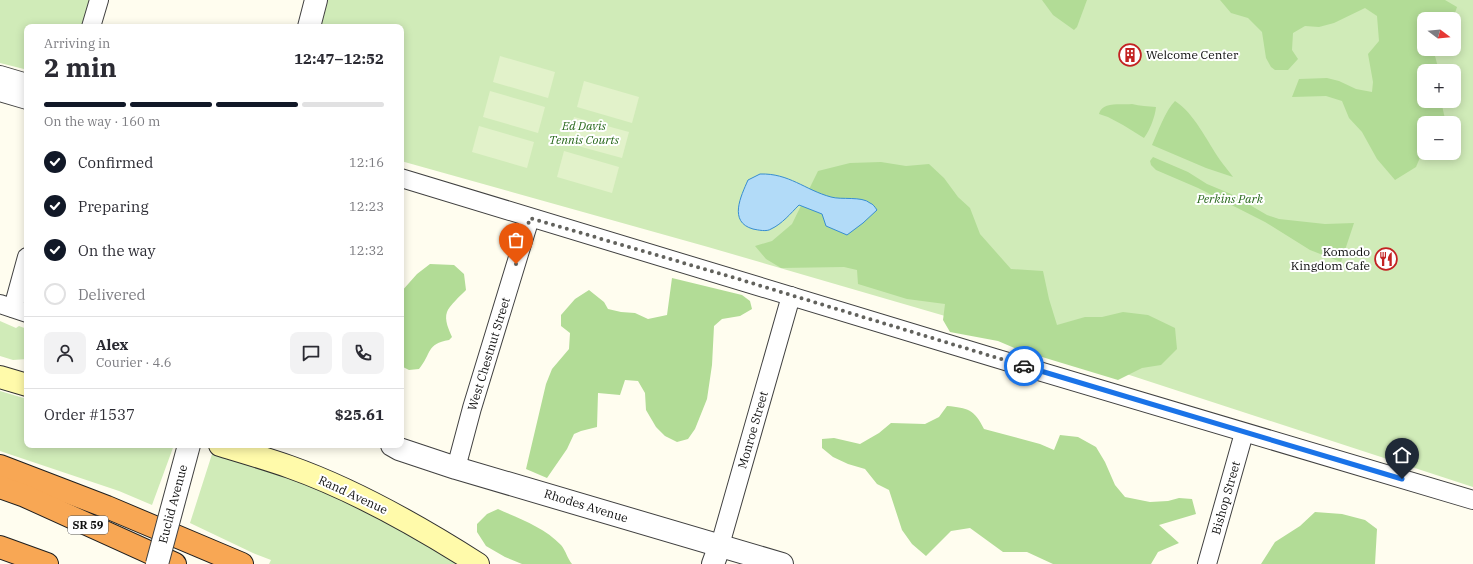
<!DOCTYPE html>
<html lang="en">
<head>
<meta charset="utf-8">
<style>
  :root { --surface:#fff; --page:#f2f2f3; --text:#2b2b33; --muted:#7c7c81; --line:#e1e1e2; --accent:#111827 }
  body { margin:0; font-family:"IBM Plex Serif",serif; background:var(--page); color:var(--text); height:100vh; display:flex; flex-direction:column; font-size:15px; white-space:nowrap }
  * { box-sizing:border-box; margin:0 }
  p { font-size:13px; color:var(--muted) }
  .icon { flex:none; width:22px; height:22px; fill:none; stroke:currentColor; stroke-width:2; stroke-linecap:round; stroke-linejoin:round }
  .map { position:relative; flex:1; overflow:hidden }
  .drawer { position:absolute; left:24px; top:24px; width:380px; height:424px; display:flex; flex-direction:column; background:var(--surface); border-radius:8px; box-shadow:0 2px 10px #0003 }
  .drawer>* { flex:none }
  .needle { width:26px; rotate:106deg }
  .buttons { position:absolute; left:1417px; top:12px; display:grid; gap:8px }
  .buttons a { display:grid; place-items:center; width:44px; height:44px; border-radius:8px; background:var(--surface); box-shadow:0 2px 10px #0003; font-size:20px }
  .pin { position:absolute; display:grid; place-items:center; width:34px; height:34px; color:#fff; margin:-41px -17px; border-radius:50% 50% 50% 0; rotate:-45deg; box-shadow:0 0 4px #0007 }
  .pin .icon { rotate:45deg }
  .courier { position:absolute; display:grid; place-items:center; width:40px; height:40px; margin:-20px; border:3px solid #1a73e8; border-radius:50%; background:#fff; color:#222; box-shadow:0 1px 5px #0007 }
  .head em { font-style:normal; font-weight:700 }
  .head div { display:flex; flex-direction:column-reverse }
  .head { display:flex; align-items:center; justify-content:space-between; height:68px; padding:0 20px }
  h1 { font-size:26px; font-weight:700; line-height:30px }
  .bar { display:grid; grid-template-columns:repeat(4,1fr); gap:6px 4px; align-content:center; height:48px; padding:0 20px }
  .bar i { height:5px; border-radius:3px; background:var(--line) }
  .bar .active { background:var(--accent) }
  .bar p { grid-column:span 4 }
  .line { display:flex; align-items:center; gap:10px; padding:0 20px; border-top:1px solid var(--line) }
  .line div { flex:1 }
  .round { display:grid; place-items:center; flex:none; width:42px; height:42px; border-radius:8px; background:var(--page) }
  ol { padding:0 20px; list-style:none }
  li { display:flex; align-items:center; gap:12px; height:44px }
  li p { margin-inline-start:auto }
  li .icon { padding:4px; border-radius:50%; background:var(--accent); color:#fff; stroke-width:4 }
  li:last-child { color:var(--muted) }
  li i { width:22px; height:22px; border:2px solid var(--line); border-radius:50% }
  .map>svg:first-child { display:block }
  .green { fill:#d0ebb8; fill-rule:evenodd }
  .forest { fill:#b2dc96 }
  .pitch { fill:#e2f2ca }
  .water { fill:#b2dbf8; stroke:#378dd1 }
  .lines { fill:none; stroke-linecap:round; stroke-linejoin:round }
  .minor-casing { stroke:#414141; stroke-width:20 }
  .tertiary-casing { stroke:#414141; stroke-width:24 }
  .secondary-casing { stroke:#303030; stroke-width:24 }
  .motorway-casing { stroke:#1f1f1f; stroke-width:24 }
  .minor { stroke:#fff; stroke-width:18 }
  .tertiary { stroke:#fff; stroke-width:22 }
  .secondary { stroke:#fffaaa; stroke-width:22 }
  .motorway { stroke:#f8a754; stroke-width:22 }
  .tertiary-bridge-casing { stroke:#414141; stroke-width:24; stroke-linecap:butt }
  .tertiary-bridge { stroke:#fff; stroke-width:22 }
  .done { stroke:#62625d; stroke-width:4; stroke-dasharray:0 7.2 }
  .route { stroke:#1a73e8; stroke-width:5 }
  .labels { text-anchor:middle; stroke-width:4; stroke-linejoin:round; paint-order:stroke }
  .shield { fill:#fff; stroke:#565656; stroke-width:1 }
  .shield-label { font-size:11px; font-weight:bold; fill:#0e0e0e }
  .poi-label { font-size:12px; fill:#0e0e0e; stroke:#fff; text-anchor:start }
  .park-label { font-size:12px; font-style:italic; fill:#28681c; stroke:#fff }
  .street-label { font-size:12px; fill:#0e0e0e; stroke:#fff }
</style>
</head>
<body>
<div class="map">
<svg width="1473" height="564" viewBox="0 0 1473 564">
  <rect width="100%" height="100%" fill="#fffdef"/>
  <g class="green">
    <polygon points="0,0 90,0 83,27 27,27 27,72 24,69 0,63"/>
    <path d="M328 0H1473V487L976 325 708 247 401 161V27H321ZM1424 19H1454V49H1424ZM1424 71H1454V101H1424ZM1424 123H1454V153H1424Z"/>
    <polygon points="0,321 16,328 19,326 27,329 27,359 13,360 0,356"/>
    <polygon points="0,391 27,399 27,445 174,445 152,505 119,491 0,451"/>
    <polygon points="213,451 340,497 464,564 269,564 271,560 253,553 190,523"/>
  </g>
  <g class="forest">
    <polygon points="1042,0 1087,0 1077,27 1074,30 1053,15"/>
    <polygon points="1220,0 1445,0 1457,7 1453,19 1424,19 1424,49 1436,49 1435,56 1439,71 1424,71 1424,101 1441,101 1445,119 1442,123 1424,123 1424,148 1416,167 1395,180 1377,159 1362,132 1349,118 1342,101 1326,96 1292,97 1299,79 1327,78 1339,81 1356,89 1372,92 1373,82 1368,54 1379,41 1377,16 1365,8 1334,23 1319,27 1305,26 1293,33 1292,50 1298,59 1288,70 1275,70 1271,67 1266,58 1262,32 1248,18 1231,13"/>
    <path d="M1175 101C1194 113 1207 141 1220 160 1224 166 1229 171 1233 177L1206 168 1152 145C1158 132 1165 111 1175 101Z"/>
    <path d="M1132 104C1140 106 1148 106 1156 107 1155 117 1150 130 1144 138L1123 125 1108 117 1099 114C1102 101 1121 105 1132 104Z"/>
    <polygon points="1153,157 1188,172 1207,184 1231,194 1267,215 1279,219 1325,224 1354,223 1341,262 1310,250 1265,222 1198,188 1156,170 1151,165 1150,161"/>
    <polygon points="881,162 906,166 929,164 944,178 958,197 970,208 980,234 1011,269 1043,271 1049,299 1057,325 1085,317 1102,317 1123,312 1148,315 1175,328 1177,349 1161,365 1142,368 1118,380 1019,350 998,341 950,332 943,320 945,304 907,299 858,284 857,270 844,267 781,268 766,259 755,246 772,241 792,224 818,171 850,163"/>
    <path d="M430 264 454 265 464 274 466 290C461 295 449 306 447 312 444 320 449 330 452 337L449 340C426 344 432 353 419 369L409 370 401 366V292L417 274Z"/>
    <polygon points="672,278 742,295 750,301 752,309 740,316 722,319 714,326 712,365 707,399 695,429 688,439 677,442 665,436 656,427 646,410 645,393 638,381 625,380 620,395 598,393 597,427 581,431 574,434 567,449 547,478 526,469 546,384 552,369 569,349 570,333 561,326 561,315 575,299 589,290 604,302 608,309 621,312 635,313 648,319 667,315"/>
    <path d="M947 406C968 408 974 409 984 429L1040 444 1054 450 1060 435 1078 437 1096 447 1105 462 1115 485 1125 497 1150 502 1168 501 1179 498 1192 499 1196 514 1159 525 1179 543 1158 552 1151 564H1053L1027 552H1003L970 528 951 531 926 556 912 544 902 530 889 490 877 484 865 469 848 464 833 457 822 448V439L834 438 860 444 879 433 891 423 925 424 939 417Z"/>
    <path d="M498 509C520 519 544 527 561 545 566 551 567 558 572 564H522L505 557 486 546 477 532V524L487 514Z"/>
    <polygon points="1315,512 1342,514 1365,520 1377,529 1375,564 1261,564 1275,542 1300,526"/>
  </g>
  <g class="pitch">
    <polygon points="500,56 555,72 548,98 493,82"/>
    <polygon points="584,81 639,97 632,123 577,107"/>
    <polygon points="490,91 545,107 538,133 483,117"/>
    <polygon points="574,117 629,132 622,158 567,143"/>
    <polygon points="479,126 534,142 527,168 472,152"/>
    <polygon points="564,151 619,167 612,193 557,177"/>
  </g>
  <path class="water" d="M760 174C789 173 805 190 831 197 841 200 862 196 870 203 873 204 875 207 877 210L863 223 847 235 826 226 822 214 799 205C791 213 782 224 771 229 767 232 758 230 753 229 728 222 741 196 748 180Z"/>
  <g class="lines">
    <g class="minor-casing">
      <g id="minor">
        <polyline points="91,27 99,0"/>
        <polyline points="0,75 27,83"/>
        <polyline points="0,92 27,100"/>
        <polyline points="401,178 995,358 1473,500"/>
        <polyline points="0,304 27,313"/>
        <polyline points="13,308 27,257"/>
        <polyline points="456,468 472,408 530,218"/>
        <polyline points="720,545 791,296"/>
        <polyline points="1207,564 1244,433"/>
      </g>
    </g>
    <g class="tertiary-casing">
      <g id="tertiary">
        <polyline points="309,27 316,0"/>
        <polyline points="392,445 399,449 456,468 782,564"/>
        <polyline points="713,564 720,545"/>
      </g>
    </g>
    <g class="secondary-casing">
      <g id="secondary">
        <polyline points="0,377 27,385"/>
        <path d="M220 445C243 452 267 459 290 467 355 490 420 527 478 564"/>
      </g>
    </g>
    <g class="motorway-casing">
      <g id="motorway">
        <polyline points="0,466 107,507 242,564"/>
        <polyline points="0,487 25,496 175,564"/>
        <polyline points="0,547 47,564"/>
      </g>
    </g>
    <use href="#minor" class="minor"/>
    <use href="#tertiary" class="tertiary"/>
    <use href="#secondary" class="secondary"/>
    <use href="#motorway" class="motorway"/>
    <g class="tertiary-bridge-casing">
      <polyline id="tertiary-bridge" points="157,564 189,445"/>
    </g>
    <use href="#tertiary-bridge" class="tertiary-bridge"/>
  </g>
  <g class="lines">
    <polyline class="done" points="516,264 530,218 735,278 1024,366"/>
    <polyline class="route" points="1024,366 1402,479"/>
  </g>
  <defs>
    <g id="building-ring" transform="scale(1.15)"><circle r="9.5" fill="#fff" stroke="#c32222" stroke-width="1.5"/><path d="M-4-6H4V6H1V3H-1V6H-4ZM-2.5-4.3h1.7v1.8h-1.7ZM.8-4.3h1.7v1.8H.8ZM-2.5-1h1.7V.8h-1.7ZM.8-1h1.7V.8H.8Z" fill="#c32222"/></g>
    <g id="restaurant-ring" transform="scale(1.15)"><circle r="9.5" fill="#fff" stroke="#c32222" stroke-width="1.5"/><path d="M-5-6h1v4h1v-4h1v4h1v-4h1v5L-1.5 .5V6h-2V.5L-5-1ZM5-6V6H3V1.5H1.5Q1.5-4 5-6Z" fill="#c32222"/></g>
  </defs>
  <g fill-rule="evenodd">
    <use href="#building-ring" x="1130" y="55"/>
    <use href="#restaurant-ring" x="1386" y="259"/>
  </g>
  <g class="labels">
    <rect class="shield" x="68" y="516" width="40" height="18" rx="3"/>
    <g class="shield-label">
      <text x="88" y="529">SR 59</text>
    </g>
    <g class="poi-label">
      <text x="1146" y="59">Welcome Center</text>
      <text x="1370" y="256" text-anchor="end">Komodo<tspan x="1370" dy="14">Kingdom Cafe</tspan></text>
    </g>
    <g class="park-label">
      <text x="584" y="130">Ed Davis<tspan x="584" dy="14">Tennis Courts</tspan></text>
      <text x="1230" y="203">Perkins Park</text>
    </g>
    <g class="street-label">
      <text transform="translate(489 354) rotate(-73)" y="4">West Chestnut Street</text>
      <text transform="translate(753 430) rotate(-74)" y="4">Monroe Street</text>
      <text transform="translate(353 495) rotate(25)" y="4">Rand Avenue</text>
      <text transform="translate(1226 498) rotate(-74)" y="4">Bishop Street</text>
      <text transform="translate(173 504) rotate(-75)" y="4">Euclid Avenue</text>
      <text transform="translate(586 506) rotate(17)" y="4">Rhodes Avenue</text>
    </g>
  </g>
</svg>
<div class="buttons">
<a><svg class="needle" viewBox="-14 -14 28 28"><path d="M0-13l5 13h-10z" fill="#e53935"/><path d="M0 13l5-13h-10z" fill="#7c7c81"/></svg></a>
<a>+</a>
<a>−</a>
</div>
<div class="pin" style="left:516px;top:264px;background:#ea580c"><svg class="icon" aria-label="bag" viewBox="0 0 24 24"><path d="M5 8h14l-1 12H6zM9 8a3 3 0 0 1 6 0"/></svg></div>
<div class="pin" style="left:1402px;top:479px;background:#1f2937"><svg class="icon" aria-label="home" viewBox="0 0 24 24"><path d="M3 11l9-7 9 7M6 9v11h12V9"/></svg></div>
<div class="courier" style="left:1024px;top:366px"><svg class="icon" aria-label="car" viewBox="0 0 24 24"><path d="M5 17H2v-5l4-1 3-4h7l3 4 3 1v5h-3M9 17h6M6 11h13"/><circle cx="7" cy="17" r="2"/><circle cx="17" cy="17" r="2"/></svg></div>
<section class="drawer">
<div class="head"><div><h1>2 min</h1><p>Arriving in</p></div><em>12:47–12:52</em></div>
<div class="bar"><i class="active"></i><i class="active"></i><i class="active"></i><i></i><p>On the way · 160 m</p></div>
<ol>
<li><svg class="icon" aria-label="check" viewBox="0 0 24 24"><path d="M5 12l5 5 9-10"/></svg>Confirmed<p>12:16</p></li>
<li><svg class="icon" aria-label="check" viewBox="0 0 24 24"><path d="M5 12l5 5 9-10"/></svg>Preparing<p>12:23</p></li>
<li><svg class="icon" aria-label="check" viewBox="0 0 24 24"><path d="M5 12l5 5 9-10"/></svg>On the way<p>12:32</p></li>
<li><i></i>Delivered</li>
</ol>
<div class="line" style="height:72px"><a class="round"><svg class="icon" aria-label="person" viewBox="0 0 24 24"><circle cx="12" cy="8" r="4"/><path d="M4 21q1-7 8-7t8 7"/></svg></a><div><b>Alex</b><p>Courier · 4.6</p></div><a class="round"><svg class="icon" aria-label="chat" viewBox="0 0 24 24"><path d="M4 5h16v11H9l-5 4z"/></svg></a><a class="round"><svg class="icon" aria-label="phone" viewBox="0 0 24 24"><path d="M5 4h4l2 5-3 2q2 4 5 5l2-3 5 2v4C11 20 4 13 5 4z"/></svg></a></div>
<div class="line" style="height:52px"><div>Order #1537</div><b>$25.61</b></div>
</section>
</div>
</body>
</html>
